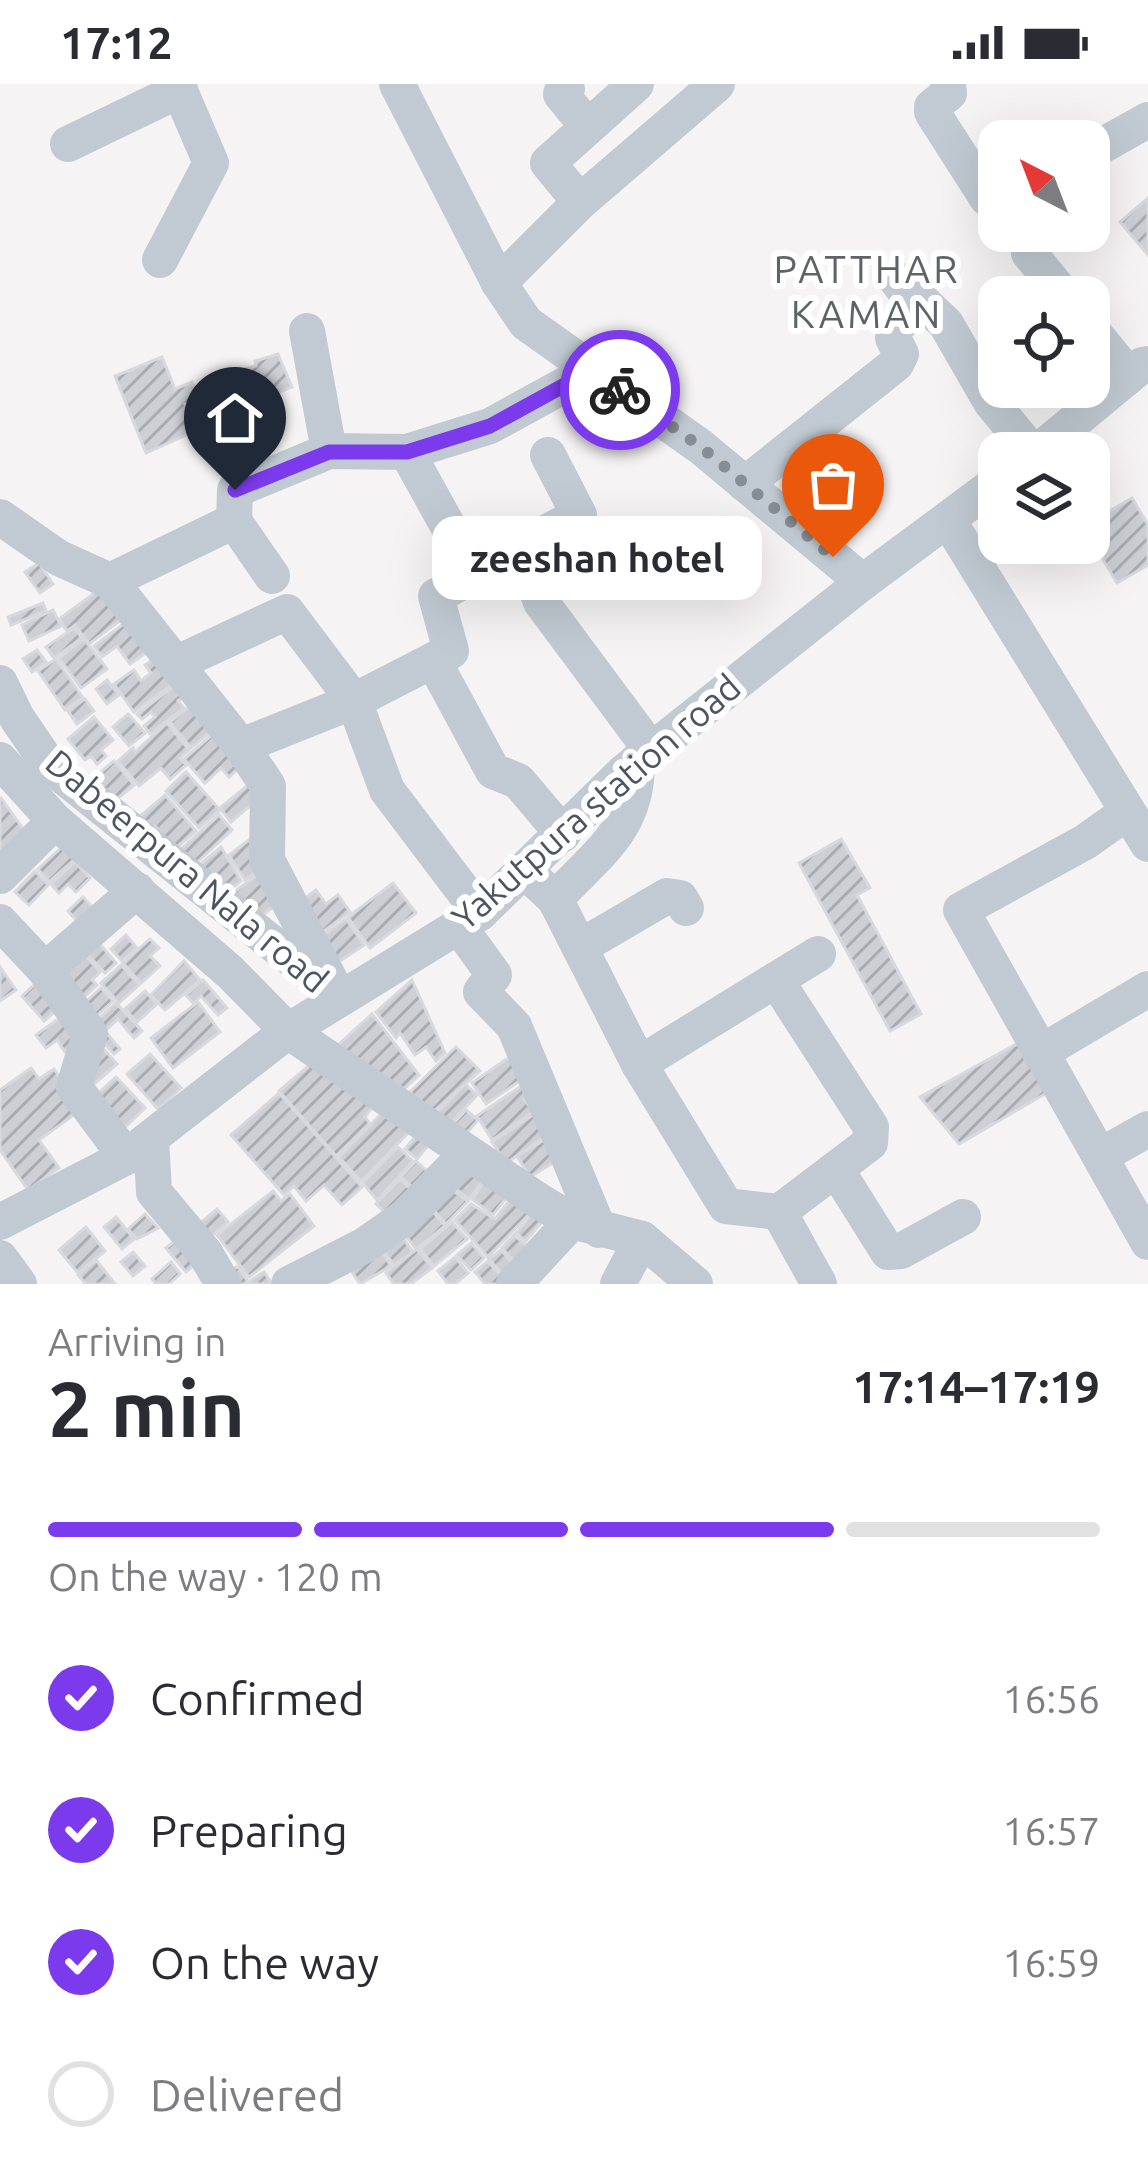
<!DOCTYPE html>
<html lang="en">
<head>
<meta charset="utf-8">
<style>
  :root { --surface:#fff; --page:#f2f2f3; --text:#2b2b33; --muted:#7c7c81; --line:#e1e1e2; --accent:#7c3aed }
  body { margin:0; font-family:Ubuntu,sans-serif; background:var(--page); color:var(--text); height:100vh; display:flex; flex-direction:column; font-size:45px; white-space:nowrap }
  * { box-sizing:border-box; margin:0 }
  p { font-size:39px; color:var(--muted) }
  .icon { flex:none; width:66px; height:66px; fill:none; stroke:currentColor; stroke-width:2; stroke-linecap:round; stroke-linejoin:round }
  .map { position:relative; height:1200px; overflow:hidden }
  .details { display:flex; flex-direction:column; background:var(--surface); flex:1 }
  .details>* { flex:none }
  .needle { width:78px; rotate:318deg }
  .fabs { position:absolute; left:978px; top:36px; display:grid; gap:24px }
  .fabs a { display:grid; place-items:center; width:132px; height:132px; border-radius:24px; background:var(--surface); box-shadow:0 12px 48px #0002; font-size:60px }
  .pin { position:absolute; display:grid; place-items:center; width:102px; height:102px; color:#fff; margin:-123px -51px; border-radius:50% 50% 50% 0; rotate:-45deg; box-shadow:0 0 12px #0007 }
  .pin .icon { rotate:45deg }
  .courier { position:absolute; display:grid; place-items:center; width:120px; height:120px; margin:-60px; border:9px solid #7c3aed; border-radius:50%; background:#fff; color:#222; box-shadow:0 3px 15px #0007 }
  .bubble { position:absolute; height:84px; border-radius:24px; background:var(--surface); box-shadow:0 12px 48px #0002; font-size:39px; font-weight:700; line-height:84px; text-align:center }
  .head em { font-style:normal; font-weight:700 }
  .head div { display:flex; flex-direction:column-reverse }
  .head { display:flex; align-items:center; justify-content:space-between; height:204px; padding:0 48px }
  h1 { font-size:78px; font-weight:700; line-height:90px }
  .bar { display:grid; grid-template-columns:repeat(4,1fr); gap:18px 12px; align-content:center; height:144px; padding:0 48px }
  .bar i { height:15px; border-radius:9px; background:var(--line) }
  .bar .selected { background:var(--accent) }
  .bar p { grid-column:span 4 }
  ol { padding:0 48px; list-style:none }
  li { display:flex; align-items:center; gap:36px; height:132px }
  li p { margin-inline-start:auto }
  li .icon { padding:12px; border-radius:50%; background:var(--accent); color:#fff; stroke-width:4 }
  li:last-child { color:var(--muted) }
  li i { width:66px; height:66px; border:6px solid var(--line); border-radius:50% }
  .status { display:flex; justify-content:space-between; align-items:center; height:84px; padding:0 60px; background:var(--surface); direction:ltr }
  .status svg { height:33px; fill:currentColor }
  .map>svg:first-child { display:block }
  .building { fill:url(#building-hatch); stroke:#d7d9de; stroke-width:3 }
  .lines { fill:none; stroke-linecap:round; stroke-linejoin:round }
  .minor { stroke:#c1cad2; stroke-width:36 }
  .done { stroke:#868d94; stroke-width:12; stroke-dasharray:0 21.6 }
  .route { stroke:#7c3aed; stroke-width:15 }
  .labels { text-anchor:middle; stroke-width:12; stroke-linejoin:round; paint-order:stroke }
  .street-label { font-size:36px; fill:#4a5661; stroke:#fff }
  .neighbourhood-label { font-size:39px; letter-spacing:3px; fill:#5f6368; stroke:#fff }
</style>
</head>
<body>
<div class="status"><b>17:12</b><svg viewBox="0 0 49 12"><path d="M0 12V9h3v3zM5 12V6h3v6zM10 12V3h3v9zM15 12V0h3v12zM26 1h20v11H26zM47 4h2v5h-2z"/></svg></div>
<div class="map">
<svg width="1148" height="1200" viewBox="0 0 1148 1200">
  <defs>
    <pattern id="building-hatch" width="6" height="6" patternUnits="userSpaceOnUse" patternTransform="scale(3)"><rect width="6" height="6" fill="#cdcfd5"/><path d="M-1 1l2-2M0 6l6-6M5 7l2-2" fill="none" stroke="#a8abb0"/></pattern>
  </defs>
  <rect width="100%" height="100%" fill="#f5f3f3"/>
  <g class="building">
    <polygon points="1148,114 1148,171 1120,138"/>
    <polygon points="278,270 292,303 230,329 215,293 256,282 255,277"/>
    <polygon points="162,273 175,305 192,298 199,315 185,320 195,347 146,369 115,292"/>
    <polygon points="1132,414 1148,441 1148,481 1117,499 1089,452 1089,439"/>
    <polygon points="39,479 53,500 40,509 25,488"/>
    <polygon points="108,499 130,529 89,560 75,541 67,547 59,535"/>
    <polygon points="43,519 46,527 11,541 8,533"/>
    <polygon points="53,526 61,542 29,557 22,541"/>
    <polygon points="134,532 156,562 130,580 117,562 102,573 94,562"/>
    <polygon points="74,544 82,554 54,574 46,563"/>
    <polygon points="84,555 107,585 81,604 59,574"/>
    <polygon points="37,566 46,578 32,588 23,575"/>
    <polygon points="162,569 180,595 134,628 114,600 134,586 141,597 151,589 145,581"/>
    <polygon points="56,575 83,614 65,626 38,587"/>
    <polygon points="107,596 119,611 107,620 96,605"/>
    <polygon points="181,597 189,608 178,617 184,624 150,650 144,642 155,633 151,628 142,635 137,630"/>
    <polygon points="85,615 94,627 77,640 68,627"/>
    <polygon points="196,617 217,643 191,664 170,638"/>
    <polygon points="128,630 145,649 129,662 113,643"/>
    <polygon points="94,633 113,656 101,666 106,672 97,680 91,672 85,676 68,655"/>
    <polygon points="167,639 189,666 180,674 186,681 170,695 161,684 139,702 118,677 133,664 135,668"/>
    <polygon points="220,644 241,682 229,693 221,684 205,699 184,675"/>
    <polygon points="114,677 134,701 110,721 90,697"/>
    <polygon points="186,688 220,726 199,744 166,707"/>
    <polygon points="248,701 259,714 231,738 220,724"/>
    <polygon points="165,711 196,747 175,765 155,742 148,749 137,735"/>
    <polygon points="1,714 29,753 0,774 0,715"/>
    <polygon points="219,731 232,746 193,782 179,767"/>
    <polygon points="841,755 870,804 857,811 921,930 890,947 799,779"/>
    <polygon points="249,756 266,781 245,796 229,771"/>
    <polygon points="62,763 74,776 49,798 38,785"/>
    <polygon points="221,763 241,797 225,810 196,784"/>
    <polygon points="75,778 90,794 76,808 68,800 59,809 51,800"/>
    <polygon points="266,784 283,815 255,837 229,812"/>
    <polygon points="35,787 48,801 29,821 15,808"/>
    <polygon points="393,799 416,829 370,864 348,833"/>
    <polygon points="316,806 326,820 338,811 350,828 317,852 295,822"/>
    <polygon points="83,813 93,824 78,838 68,827"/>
    <polygon points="346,835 364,861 337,879 319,854"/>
    <polygon points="92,851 116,879 105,889 80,862"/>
    <polygon points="126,851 137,864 122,877 111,865"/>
    <polygon points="150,855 159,864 150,872 160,882 141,899 123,879"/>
    <polygon points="78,863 100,888 92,896 97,901 80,917 52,887"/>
    <polygon points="184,877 200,896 165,926 151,911"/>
    <polygon points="121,881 139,901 119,919 101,899"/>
    <polygon points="0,883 16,906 0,917"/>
    <polygon points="42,894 64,919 44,937 22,912"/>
    <polygon points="203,896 227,924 218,931 201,912 193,919 186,911"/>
    <polygon points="412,896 445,969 436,977 426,963 415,971 400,949 396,954 376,928"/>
    <polygon points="101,904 113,917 94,934 82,921"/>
    <polygon points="145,907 157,920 137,938 125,925"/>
    <polygon points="198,918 220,948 173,984 151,954"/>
    <polygon points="116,919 142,947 134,954 118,935 105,947 120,965 114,970 89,943"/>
    <polygon points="372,930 419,991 404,1005 337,962"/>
    <polygon points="61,933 79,958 65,968 57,956 46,964 36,951"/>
    <polygon points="1022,957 1050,1007 959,1060 920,1013"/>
    <polygon points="99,960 117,980 87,1006"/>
    <polygon points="456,963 480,987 432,1029 410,1008"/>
    <polygon points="517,968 531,989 486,1020 472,999"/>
    <polygon points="150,970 181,1004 158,1025 127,990"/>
    <polygon points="318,974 375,1019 365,1033 370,1040 336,1072 279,1007"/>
    <polygon points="31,984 39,995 54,985 82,1025 39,1056 59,1084 28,1106 0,1066 0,1006"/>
    <polygon points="116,993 145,1024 122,1046 93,1014"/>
    <polygon points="530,996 537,1006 524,1015 533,1028 492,1056 477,1032"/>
    <polygon points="465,1000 477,1011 447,1043 435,1031"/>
    <polygon points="279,1009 362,1103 342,1121 324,1101 306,1117 294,1102 284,1111 231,1051"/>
    <polygon points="542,1025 556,1046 506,1079 492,1058"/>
    <polygon points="466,1026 478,1036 465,1051 453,1040"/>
    <polygon points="384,1027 410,1047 361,1097 339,1073"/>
    <polygon points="419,1048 431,1058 417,1075 405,1065"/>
    <polygon points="554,1050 566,1071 530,1093 517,1072"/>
    <polygon points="398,1063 413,1077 377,1116 363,1099"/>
    <polygon points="416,1077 435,1094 420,1110 401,1093"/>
    <polygon points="463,1077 485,1094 469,1115 447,1098"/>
    <polygon points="400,1095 418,1112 394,1137 376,1120"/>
    <polygon points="487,1095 509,1110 493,1131 472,1115"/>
    <polygon points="442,1099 468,1117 446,1140 425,1116"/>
    <polygon points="273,1107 281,1117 290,1110 314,1142 249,1193 217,1151"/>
    <polygon points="512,1113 533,1126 488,1173 455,1136 471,1120 495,1135"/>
    <polygon points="424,1117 445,1142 416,1165 398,1142"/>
    <polygon points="217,1125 228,1138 204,1158 193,1145"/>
    <polygon points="535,1126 545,1134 526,1157 516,1149"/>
    <polygon points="145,1130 158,1144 137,1155 128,1145"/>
    <polygon points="116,1133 134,1155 122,1165 104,1143"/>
    <polygon points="452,1138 467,1155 434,1182 420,1165"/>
    <polygon points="86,1143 105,1167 78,1189 59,1166"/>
    <polygon points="395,1143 413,1168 394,1181 376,1157"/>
    <polygon points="185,1149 204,1173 186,1188 166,1164"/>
    <polygon points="514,1151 537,1170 522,1186 502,1164"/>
    <polygon points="375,1157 391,1182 360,1200 345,1177"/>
    <polygon points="471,1159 484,1174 471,1186 457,1171"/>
    <polygon points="417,1165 432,1184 411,1200 394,1200 386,1189"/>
    <polygon points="501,1166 521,1189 510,1199 489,1175"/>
    <polygon points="133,1168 145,1182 133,1192 121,1178"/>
    <polygon points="455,1173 468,1189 455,1200 448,1200 438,1187"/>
    <polygon points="96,1176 115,1200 86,1200 78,1191"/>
    <polygon points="488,1177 507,1200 485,1200 475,1188"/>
    <polygon points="171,1178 180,1190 169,1200 156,1200 152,1195"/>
    <polygon points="238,1182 248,1198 264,1188 272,1200 228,1200 222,1192"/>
  </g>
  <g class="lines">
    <g class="minor">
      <polyline points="397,0 499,199 526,239 701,363 863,498"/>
      <polyline points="563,0 567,5 561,10 588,43"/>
      <polyline points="948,0 949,9 932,23 932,28 987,114 999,116"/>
      <polyline points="68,60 180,6"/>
      <polyline points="1089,69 1148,36"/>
      <polyline points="580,118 717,0"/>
      <polyline points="1029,169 1065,213"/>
      <polyline points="160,176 211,79 177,0"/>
      <polyline points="896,195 910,214 924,219 946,240 991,318 1033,369"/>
      <polyline points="499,199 580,118 548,79 636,0"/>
      <polyline points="1089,243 1129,292"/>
      <polyline points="307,247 329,367 407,368 490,342 592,286"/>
      <polyline points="1036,369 1142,281 1148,280"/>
      <polyline points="745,400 896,280 901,270 893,254 894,244 924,219"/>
      <polyline points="0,433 59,474 110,497 241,662 268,702 267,776 339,913"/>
      <polyline points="948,436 1148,760"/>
      <polyline points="520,461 541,518 651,666"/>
      <polyline points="503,472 579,431 548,371"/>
      <polyline points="272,492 234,437 235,406 329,367"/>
      <polyline points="110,497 234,437"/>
      <polyline points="434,578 493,687 518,697 563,750"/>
      <polyline points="175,580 287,528 354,617 387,706 480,829"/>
      <polyline points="0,599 17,634 49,681 332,907"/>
      <polyline points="241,662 354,617 451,567 436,512 475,491 407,368"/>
      <polyline points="0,676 55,737 230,888 288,947 539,1117 572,1137 642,1155 695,1200"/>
      <polyline points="1126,729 1085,758 961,826 1148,1158"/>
      <polyline points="524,786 555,815 639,980 726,1122 779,1128 819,1200"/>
      <polyline points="0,792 55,737"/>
      <path d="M555 815C598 769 638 745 637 677"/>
      <polyline points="0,838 45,886 90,950 74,1003 126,1073"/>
      <polyline points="458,841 494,891 481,908 514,942 599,1146"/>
      <polyline points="580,863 667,812 680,814 686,824"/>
      <polyline points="45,886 137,806"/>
      <polyline points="776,896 871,1043 870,1059 779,1128"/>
      <polyline points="1040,969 1148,905"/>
      <polyline points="639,980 818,870"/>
      <polyline points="151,1055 154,1108 205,1169 223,1200"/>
      <polyline points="1100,1072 1148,1045"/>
      <polyline points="836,1085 888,1168 901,1167 963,1133"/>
      <polyline points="0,1138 126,1073 288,947 480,829 624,688 863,498 999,397"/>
      <polyline points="0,1174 19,1200"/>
      <polyline points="289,1200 365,1161 405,1133 467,1070"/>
      <polyline points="514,1200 572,1137"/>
      <polyline points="618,1200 642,1155"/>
    </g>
  </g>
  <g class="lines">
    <polyline class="done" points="620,306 701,363 833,473"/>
    <polyline class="route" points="235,406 329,368 407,368 490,342 592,286 620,306"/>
  </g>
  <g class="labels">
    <g class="street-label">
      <text transform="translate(596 718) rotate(-41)" y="13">Yakutpura station road</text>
      <text transform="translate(187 787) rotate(40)" y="13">Dabeerpura Nala road</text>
    </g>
    <g class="neighbourhood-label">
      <text x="867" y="199">PATTHAR<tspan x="867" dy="45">KAMAN</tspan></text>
    </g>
  </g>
</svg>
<div class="fabs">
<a><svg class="needle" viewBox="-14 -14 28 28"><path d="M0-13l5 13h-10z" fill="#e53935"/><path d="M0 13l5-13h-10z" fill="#7c7c81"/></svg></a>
<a><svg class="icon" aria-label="locate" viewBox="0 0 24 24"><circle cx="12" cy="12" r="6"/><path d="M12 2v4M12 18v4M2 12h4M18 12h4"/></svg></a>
<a><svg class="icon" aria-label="layers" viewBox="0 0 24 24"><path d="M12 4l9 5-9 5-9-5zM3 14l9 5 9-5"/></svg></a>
</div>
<div class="pin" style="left:833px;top:473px;background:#ea580c"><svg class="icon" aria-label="bag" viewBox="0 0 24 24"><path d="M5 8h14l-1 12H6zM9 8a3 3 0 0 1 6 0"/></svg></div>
<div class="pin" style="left:235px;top:406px;background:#1f2937"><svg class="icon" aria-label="home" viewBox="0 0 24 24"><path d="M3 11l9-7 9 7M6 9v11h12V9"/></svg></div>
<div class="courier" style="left:620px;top:306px"><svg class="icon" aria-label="bike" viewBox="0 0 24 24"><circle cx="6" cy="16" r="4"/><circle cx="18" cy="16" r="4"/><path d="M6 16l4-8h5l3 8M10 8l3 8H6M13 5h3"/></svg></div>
<div class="bubble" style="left:432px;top:432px;width:330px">zeeshan hotel</div>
</div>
<section class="details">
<div class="head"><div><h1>2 min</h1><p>Arriving in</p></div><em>17:14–17:19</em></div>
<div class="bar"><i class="selected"></i><i class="selected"></i><i class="selected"></i><i></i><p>On the way · 120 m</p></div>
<ol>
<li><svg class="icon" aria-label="check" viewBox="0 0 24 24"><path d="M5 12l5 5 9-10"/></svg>Confirmed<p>16:56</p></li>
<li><svg class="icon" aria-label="check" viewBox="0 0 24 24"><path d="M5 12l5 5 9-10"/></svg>Preparing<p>16:57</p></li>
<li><svg class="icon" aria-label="check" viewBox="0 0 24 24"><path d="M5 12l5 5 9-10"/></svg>On the way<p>16:59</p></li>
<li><i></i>Delivered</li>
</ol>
</section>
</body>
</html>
